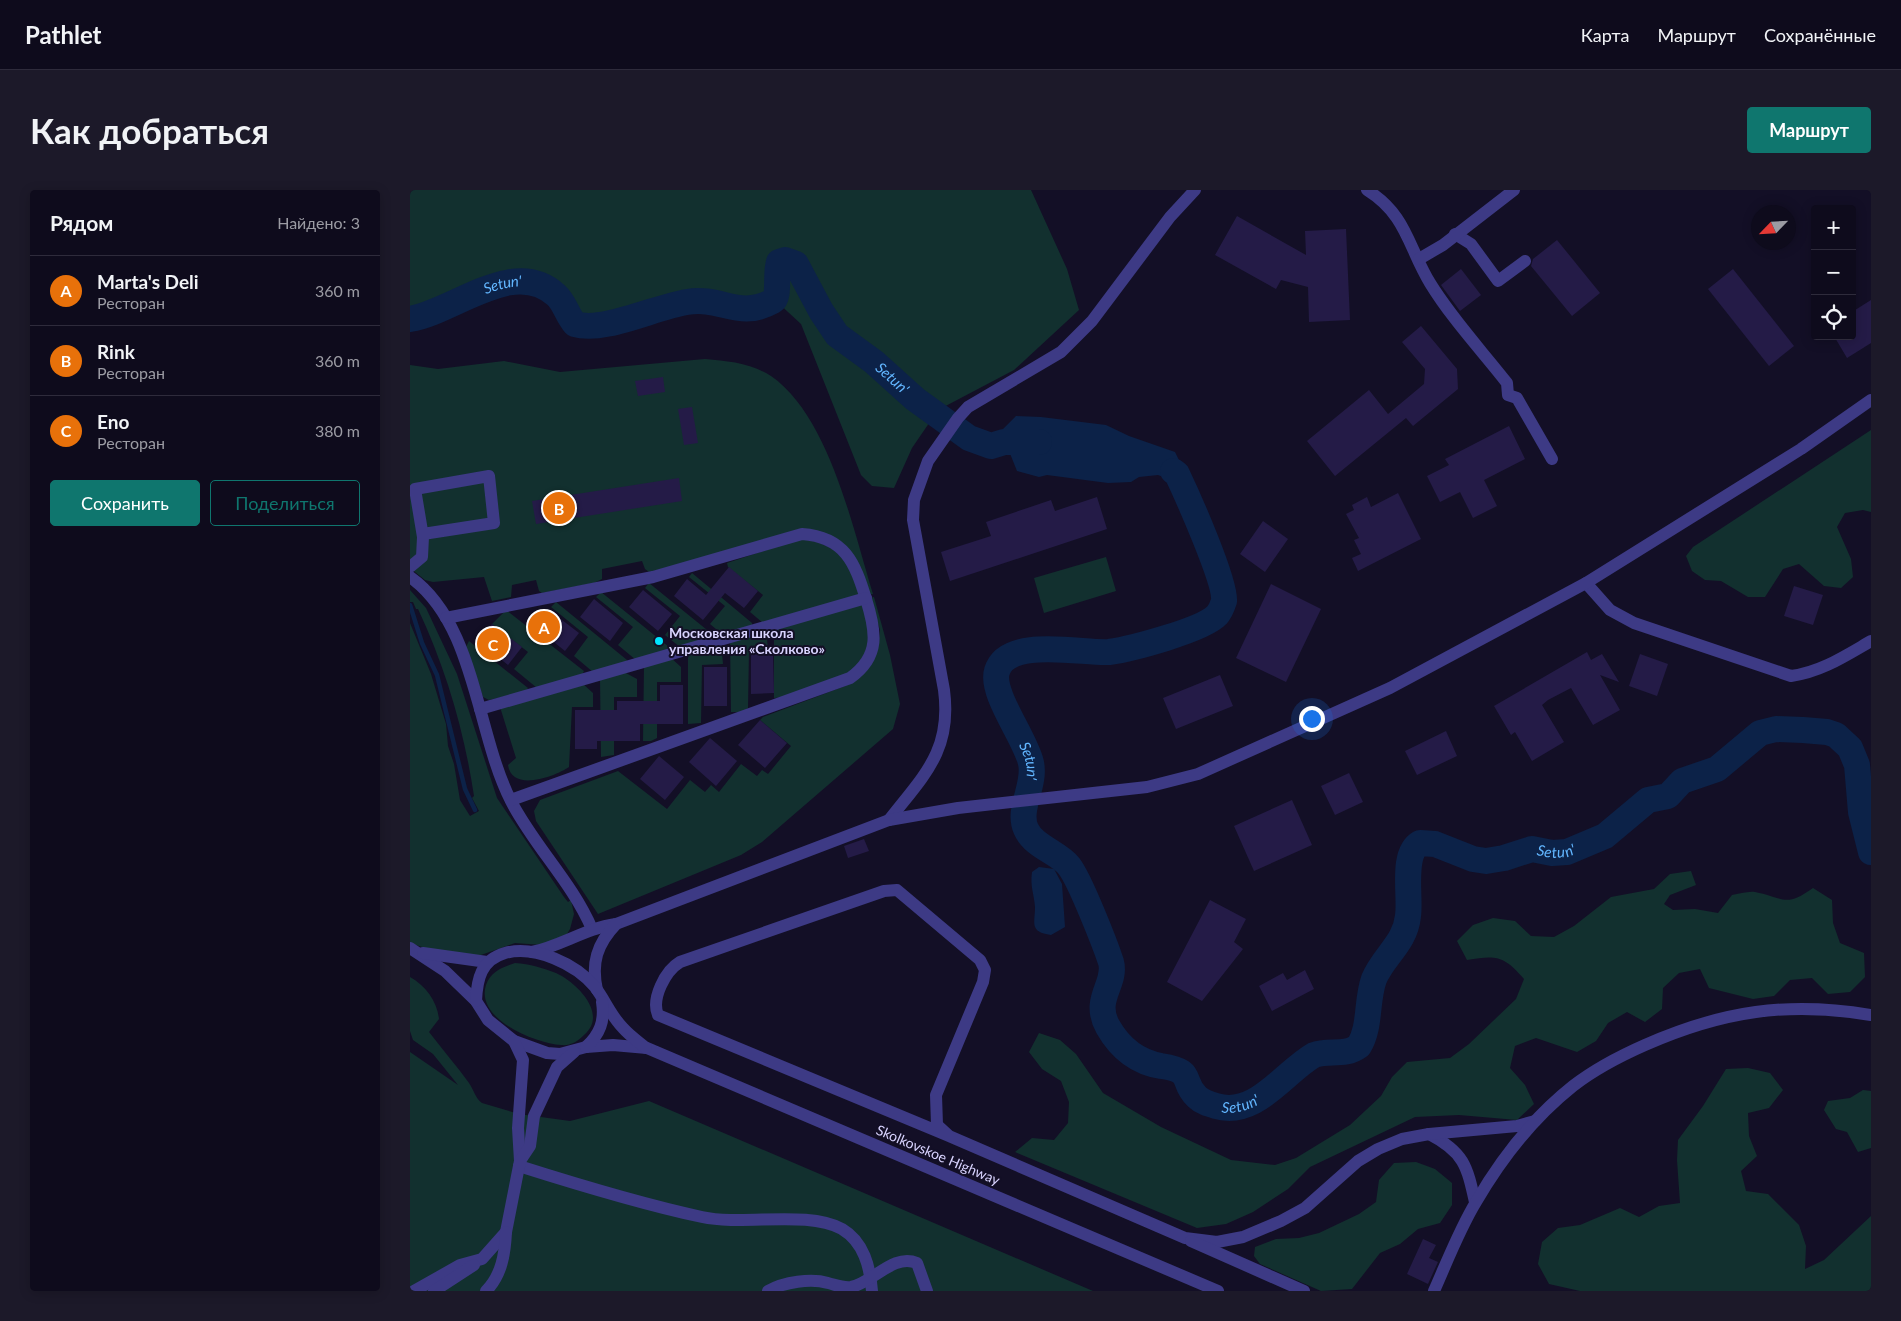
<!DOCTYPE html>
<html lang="ru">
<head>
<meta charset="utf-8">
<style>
	body { margin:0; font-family:Lato,sans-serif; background:#1c1929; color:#f1f3f6 }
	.controls { position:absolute; right:15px; top:15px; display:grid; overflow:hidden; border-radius:5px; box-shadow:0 2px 12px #0003 }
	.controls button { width:45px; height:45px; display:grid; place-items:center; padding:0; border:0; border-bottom:1px solid #2e2b3b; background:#0e0b1c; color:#f1f3f6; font:25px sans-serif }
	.compass { position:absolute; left:1341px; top:15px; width:45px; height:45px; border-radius:50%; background:#0e0b1c; box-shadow:0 2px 12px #0003; rotate:245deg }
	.you { position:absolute; left:901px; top:528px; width:18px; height:18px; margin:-12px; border:4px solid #fff; border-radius:50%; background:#1a73e8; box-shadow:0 0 0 8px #1a73e833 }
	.badge { display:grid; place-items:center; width:32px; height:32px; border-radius:50%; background:#0f766e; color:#fff; font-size:16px; font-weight:700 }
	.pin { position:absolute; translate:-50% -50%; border:2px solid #fff; box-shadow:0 1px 5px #0006 }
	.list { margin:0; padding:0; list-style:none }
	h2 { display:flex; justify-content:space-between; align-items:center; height:65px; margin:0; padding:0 20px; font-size:21px }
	h2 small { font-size:16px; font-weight:400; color:#9b9ba3 }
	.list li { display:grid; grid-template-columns:32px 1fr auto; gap:15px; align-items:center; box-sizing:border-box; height:70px; padding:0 20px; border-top:1px solid #2e2b3b }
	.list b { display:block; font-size:19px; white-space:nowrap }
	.list p { margin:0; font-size:16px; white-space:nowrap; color:#9b9ba3 }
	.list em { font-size:16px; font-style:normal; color:#9b9ba3 }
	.actions { display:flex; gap:10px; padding:15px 20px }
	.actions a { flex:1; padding:11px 0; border:1px solid #0f766e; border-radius:5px; text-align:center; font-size:18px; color:#0f766e }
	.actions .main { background:#0f766e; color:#fff }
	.icon { flex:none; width:28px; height:28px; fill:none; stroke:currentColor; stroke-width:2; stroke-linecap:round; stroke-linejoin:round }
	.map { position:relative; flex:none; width:1461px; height:1101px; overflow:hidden; border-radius:5px }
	header { display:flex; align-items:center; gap:30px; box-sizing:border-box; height:70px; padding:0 25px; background:#0e0b1c; border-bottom:1px solid #2e2b3b }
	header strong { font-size:24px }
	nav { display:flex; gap:28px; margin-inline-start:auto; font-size:18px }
	.intro { display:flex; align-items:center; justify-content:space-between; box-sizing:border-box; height:120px; padding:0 30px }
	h1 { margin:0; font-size:35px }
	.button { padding:12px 22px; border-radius:5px; background:#0f766e; color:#fff; font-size:18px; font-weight:700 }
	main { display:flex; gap:30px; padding:0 30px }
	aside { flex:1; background:#0e0b1c; border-radius:5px; box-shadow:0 2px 12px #0003 }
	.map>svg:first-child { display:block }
	.green { fill:#12302f }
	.water { fill:#0c2248 }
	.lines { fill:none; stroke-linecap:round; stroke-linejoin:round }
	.stream { stroke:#0c2248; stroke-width:4.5 }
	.river { stroke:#0c2248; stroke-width:26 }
	.building { fill:#241b47 }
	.minor { stroke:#3d3a85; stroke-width:12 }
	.poi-dot { fill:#00e5ff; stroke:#130f26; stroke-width:2 }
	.labels { text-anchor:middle; stroke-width:4; stroke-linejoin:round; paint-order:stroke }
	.poi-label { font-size:14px; font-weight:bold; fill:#d9d4ff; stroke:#130f26; text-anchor:start }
	.street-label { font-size:14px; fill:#d9d4ff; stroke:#130f26 }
	.water-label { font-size:15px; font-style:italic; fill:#62b6ff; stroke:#130f26 }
</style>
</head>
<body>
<header>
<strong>Pathlet</strong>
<nav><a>Карта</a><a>Маршрут</a><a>Сохранённые</a></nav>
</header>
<div class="intro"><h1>Как добраться</h1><a class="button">Маршрут</a></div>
<main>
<aside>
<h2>Рядом<small>Найдено: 3</small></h2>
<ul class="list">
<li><span class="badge" style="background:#e8710a">A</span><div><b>Marta's Deli</b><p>Ресторан</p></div><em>360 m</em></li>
<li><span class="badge" style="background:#e8710a">B</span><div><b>Rink</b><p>Ресторан</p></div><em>360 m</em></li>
<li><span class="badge" style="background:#e8710a">C</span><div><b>Eno</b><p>Ресторан</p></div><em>380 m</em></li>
</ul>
<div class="actions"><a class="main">Сохранить</a><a>Поделиться</a></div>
</aside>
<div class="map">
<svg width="1461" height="1101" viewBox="0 0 1461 1101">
	<rect width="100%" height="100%" fill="#130f26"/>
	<g class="green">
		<path d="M0,0H621L657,79L669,120L604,180L528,220L502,258L484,298L462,296L451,285L391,134L365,110C355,114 344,121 332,120C325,120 317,116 310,113C300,110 287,110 276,112C246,118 191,142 165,134C157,125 155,113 146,105C104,66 44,122 0,129Z"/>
		<path d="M295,169C318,171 341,173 361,186C419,226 443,339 463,404L459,405L451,378L391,339L286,371L239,382L235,379L232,371L192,379V389L184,393L132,403L129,401L126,390L102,395L101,407L82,411L74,387L23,392L15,390L0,378V175L28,179L94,171L150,182Z"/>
		<path d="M1461,240V322L1453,320L1435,323L1427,337L1441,369L1443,387L1431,398L1414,396L1389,374L1373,379L1355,407H1338L1311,391L1295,390L1282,381L1276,366L1283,357Z"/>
		<path d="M392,348C433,358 436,368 450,406L353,433L340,422L353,405L318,377L317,373Z"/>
		<path d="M696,367L706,401L634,423L624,388Z"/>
		<path d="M282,383L342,433V437L313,445L300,434L315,416L279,387Z"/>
		<path d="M239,393L302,444L301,448L270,457L255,445L270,426L235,398Z"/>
		<path d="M0,400L16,418L47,484L87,608L154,707L158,712L161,710L164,724L160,739L157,744L132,755L105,753L71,765L55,767L33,764L0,753V433L21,484L36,534L38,556L44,574L50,610L60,626L69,621L62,608L64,606C54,540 36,479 8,419H6L3,412H0Z"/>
		<path d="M191,402L259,457L258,461L226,470L208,455L223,437L186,407Z"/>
		<path d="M464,407L480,465L490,514L483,539L352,652L331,665L188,724L126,631L124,621L130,610L208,581L257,619L280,590L295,602L301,595L309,602L331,574L347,586L352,580L358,584L381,556L350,530L353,527L435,496L469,451L470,440L460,408Z"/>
		<path d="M146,412L217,470L216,473L183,482L164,466L178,447L141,417Z"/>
		<path d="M453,413L459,432V458L443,481L377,507L364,508V439Z"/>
		<path d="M96,420L174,481L172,485L127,498L104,479L118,462L82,434Z"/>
		<path d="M350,443L357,449L358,459L339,460L338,518L332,522H321L320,451Z"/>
		<path d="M59,451L118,498L116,501L79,510L73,507L56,457Z"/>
		<path d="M304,456L312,463L313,474L292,475L291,533L278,534V463Z"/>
		<path d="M261,468L271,477V492H247V548L241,551H233L234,476Z"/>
		<path d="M214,482L227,489V507H204V565L191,567L190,488Z"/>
		<path d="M172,493L183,503V517H162L159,577C146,586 102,603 98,575L106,568L90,517Z"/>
		<path d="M1281,681L1286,695L1260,705L1254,714L1263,720L1285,719L1308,723L1322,705C1329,704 1338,701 1345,702C1375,708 1375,718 1403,698L1422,710L1423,733L1430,753L1454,763L1455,787L1440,802L1418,804L1402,788L1380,790L1364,806L1343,809L1299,798L1290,779L1269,783L1253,798L1252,819L1235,832L1217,822L1198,833L1186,851L1167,862L1126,848L1105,856L1100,878L1115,895L1124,914L1107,930L1049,925L1005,927L900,977L878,999L843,1022L816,1034L787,1038L605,962L622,948L644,950L658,933L659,912L651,891L632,879L619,862L629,843L650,850L666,864L693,903L751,937L821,970L865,975L886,968L940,935L971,906L982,887L997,872L1040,868L1059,854L1106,809L1114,789C1094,766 1087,765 1057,770L1047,751L1063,735L1083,728L1105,731L1121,746L1144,747L1164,736L1201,707L1244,699L1260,684Z"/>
		<path d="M105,773C120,774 133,778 146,783C166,792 199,824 174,845C167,852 160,856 151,855C125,853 65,829 76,795C81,781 93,777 105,773Z"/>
		<path d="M0,787C16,796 27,811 29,829L19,842C32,859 46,875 59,893C64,900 65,908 72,913L109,924L160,931L239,911L683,1101H0V862L48,895L23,864L3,850L0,841Z"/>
		<path d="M1338,878L1360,883L1373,900L1359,918L1338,923L1339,946L1347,966L1331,981L1336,1001L1358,1004L1389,1035L1396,1056L1395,1079L1414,1070L1461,1026V1101H1170L1139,1094L1128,1074L1132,1052L1148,1038L1170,1035L1210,1018L1229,1027L1249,1016L1270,1013L1267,970L1268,950L1293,916L1316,879Z"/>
		<path d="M1453,900L1461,901V958L1448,962L1437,942L1426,939L1414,920L1418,911L1440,908Z"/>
		<path d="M1006,972L1025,979L1042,993V1015L1030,1033L1008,1039L990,1054L970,1063L942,1099L911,1101L850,1074L844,1066L845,1057L866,1049L889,1048L909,1043L949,1024L966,1012L969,990L984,973Z"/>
	</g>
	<g class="water">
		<path d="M606,226L631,227L696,235L719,246L765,262L789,311L772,314L764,295L756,288L748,285L729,287L721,292L698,293L637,285L629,287L607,281L591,241Z"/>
		<path d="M629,677L644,679L652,694L655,737L641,745C619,742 625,733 625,717C624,703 620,697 622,682Z"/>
	</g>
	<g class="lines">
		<path class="stream" d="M0,415L12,453L27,485L55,599L65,620"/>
		<g class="river">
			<path id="s1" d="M0,129C44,122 104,66 146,105C155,113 157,125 165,134C193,143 245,117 277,112C311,106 329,130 363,111C370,107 365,83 369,72L375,70L386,74L411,121L427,145L464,172L505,209L559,248L581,256L594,252H629"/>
			<path id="s2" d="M763,281L767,284C777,305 816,392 814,411C813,414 810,422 807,425C793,440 721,459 699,462C674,464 598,446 587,481C580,503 616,549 621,573C626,595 607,619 616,639C624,657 648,662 659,676C670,690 695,754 701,772C707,794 682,809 698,837C710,858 727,872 751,876C786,881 770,891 787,907C792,912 799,914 806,916C846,928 874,882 904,865C919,859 934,867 949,856C961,836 956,811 964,789C974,765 995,754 998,726C1001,706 991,664 1010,653L1025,654L1063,669L1076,671L1094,668L1122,659L1142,663L1157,662L1195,646L1238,610L1258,606L1272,591L1307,579L1350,543L1366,539L1393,540L1417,542L1426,545L1440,558L1447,575L1451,622L1461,662"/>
		</g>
	</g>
	<g class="building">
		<path d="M827,26L896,65L895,41L936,39L940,130L899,132L898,97L871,90L866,99L805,65Z"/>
		<path d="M1147,50L1190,103L1162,126L1121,76L1123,69Z"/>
		<path d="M1051,79L1071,105L1050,121L1031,95Z"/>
		<path d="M1323,79L1384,156L1359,176L1298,99Z"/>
		<path d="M1461,110V153L1437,168L1424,146H1442V122Z"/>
		<path d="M1011,136L1047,179L1048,199L1003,236L996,228L925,286L897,251L959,200L978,224L1014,194L1015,179L992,152Z"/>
		<path d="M253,187L255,202L228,206L225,191Z"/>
		<path d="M282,217L288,253L274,255L268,219Z"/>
		<path d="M1099,236L1115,269L1074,290L1087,316L1063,328L1050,302L1030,312L1017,286L1039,275L1035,269Z"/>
		<path d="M269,288L272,311L126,334L122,311Z"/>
		<path d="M988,303L1011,349L948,381L942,368L951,364L944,350L949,348L936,324L944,320L942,315L957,307L961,317Z"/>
		<path d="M687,307L697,339L540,391L531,362L581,346L576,332L641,310L645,321Z"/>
		<path d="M853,331L878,349L855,382L830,364Z"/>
		<path d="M319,377L348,401L334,418L315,403L293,430L264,406L277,389L296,405Z"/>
		<path d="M861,394L911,419L876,492L826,468Z"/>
		<path d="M1384,396L1413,405L1403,435L1374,426Z"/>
		<path d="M233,400L262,424L248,441L219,417Z"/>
		<path d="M184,409L213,433L200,451L170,427Z"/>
		<path d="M139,420L169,443L155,461L125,437Z"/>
		<path d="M82,434L112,457L98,475L68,451Z"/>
		<path d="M1177,462L1181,470L1192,464L1209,492L1190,485L1210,520L1183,535L1161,498L1138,510L1132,515L1154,552L1122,571L1105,542L1101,545L1084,516Z"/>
		<path d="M341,464H363L364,503L341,504Z"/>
		<path d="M1230,464L1258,474L1247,506L1219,496Z"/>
		<rect x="294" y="477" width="23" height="39"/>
		<path d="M810,485L823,516L766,539L753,508Z"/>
		<path d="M250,495H273V534H230V551H187V559H165V520H207V511H250Z"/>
		<path d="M350,530L377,553L355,578L328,555Z"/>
		<path d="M1036,541L1047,566L1007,585L995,561Z"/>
		<path d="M300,548L327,571L306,596L279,572Z"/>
		<path d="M249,566L274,587L255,610L230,589Z"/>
		<path d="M939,583L953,612L925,625L911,596Z"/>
		<path d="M882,610L902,655L844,681L824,636Z"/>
		<path d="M454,649L459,661L438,668L434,656Z"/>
		<path d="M800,710L836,729L824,752L833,759L792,811L757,792Z"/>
		<path d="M895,780L904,799L862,821L849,796L873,783L877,790Z"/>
		<path d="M1013,1049L1026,1055L1019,1068L1028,1072L1018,1094L997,1084Z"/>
	</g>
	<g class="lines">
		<g class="minor">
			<path d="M957,0C997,25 998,57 1020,93C1042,129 1072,161 1097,193L1098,205L1107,208L1142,269"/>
			<path d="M1045,44L1061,54L1088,91L1115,71"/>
			<path d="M1009,69L1033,55L1104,0"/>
			<path d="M0,377L12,367L13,347L5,299L79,286L84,333L13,344"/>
			<path d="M0,387C66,434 66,543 101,611C124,656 162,692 182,739"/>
			<path d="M1176,393L1200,420L1224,433L1381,486C1411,482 1435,466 1461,451"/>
			<path d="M36,428L243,387L392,344C435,347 445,373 456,409C466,441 471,466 440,488L101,610"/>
			<path d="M70,519L456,408"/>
			<path d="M479,630C514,585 542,561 534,500L503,330L504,310L518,271L548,228L558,217L651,162L682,131L760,27L785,0"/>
			<path d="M0,758L35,781L66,811L78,830L104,851L137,863L150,864L176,857L203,855L237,858L808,1101"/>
			<path d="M122,762C151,756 176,738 206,734L479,630L548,618L737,597L788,584L980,498L1176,393L1391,259L1461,210"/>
			<path d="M13,763L77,772"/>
			<path d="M187,800C181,773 187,754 206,734"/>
			<path d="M66,811C67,789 71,770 95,763C125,755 166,774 185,797C195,810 201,826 213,838C220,846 229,852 236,858"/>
			<path d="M104,851L113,870L108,938L110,971"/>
			<path d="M176,857C190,844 195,831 192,812"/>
			<path d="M1019,944C1054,962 1057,976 1065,1012"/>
			<path d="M539,946L248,825C241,809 255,781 270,772L474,701L487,700L570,770L575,780L573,792L526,905L527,935L539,946L775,1048L807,1052L833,1047L871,1031L895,1018L948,971L968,959L992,949L1019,944L1107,936L1125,931"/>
			<path d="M109,976C169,995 231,1014 292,1027C334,1036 397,1020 432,1039C454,1052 460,1077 462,1101"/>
			<path d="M781,1051L894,1101"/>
			<path d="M4,1101L50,1075L72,1069L96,1042L110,971L120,956L124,926L147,877L164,862"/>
			<path d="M24,1101L64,1075"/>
			<path d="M76,1101C92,1085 95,1063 96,1042"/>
			<path d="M358,1101C374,1092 401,1088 418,1093C426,1095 433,1098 441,1097C463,1093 483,1063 507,1073L517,1101"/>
			<path d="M1024,1101C1037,1072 1049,1040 1066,1012C1091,969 1124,927 1163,896C1185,879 1210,866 1235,855C1312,821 1378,811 1461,825"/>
		</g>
	</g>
	<circle class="poi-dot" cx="249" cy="451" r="5"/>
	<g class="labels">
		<g class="poi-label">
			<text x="259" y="448">Московская школа<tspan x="259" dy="16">управления «Сколково»</tspan></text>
		</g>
		<g class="street-label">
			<text transform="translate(528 965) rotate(23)" y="5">Skolkovskoe Highway</text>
		</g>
		<g class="water-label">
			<text dy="5" stroke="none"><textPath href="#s1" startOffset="99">Setun'</textPath></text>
			<text dy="5" stroke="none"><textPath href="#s1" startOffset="605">Setun'</textPath></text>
			<text dy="5" stroke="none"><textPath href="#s2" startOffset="489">Setun'</textPath></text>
			<text dy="5" stroke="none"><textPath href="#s2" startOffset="1450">Setun'</textPath></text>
			<text dy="5" stroke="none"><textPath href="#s2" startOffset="954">Setun'</textPath></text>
		</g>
	</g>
</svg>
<div class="controls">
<button>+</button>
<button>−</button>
<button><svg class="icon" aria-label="locate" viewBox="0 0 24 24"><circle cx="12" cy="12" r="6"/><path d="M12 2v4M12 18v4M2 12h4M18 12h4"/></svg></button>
</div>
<svg class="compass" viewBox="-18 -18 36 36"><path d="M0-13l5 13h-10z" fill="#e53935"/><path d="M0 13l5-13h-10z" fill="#9b9ba3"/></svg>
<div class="you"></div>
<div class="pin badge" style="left:134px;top:437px;background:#e8710a">A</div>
<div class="pin badge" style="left:149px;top:318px;background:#e8710a">B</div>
<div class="pin badge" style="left:83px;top:454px;background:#e8710a">C</div>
</div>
</main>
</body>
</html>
